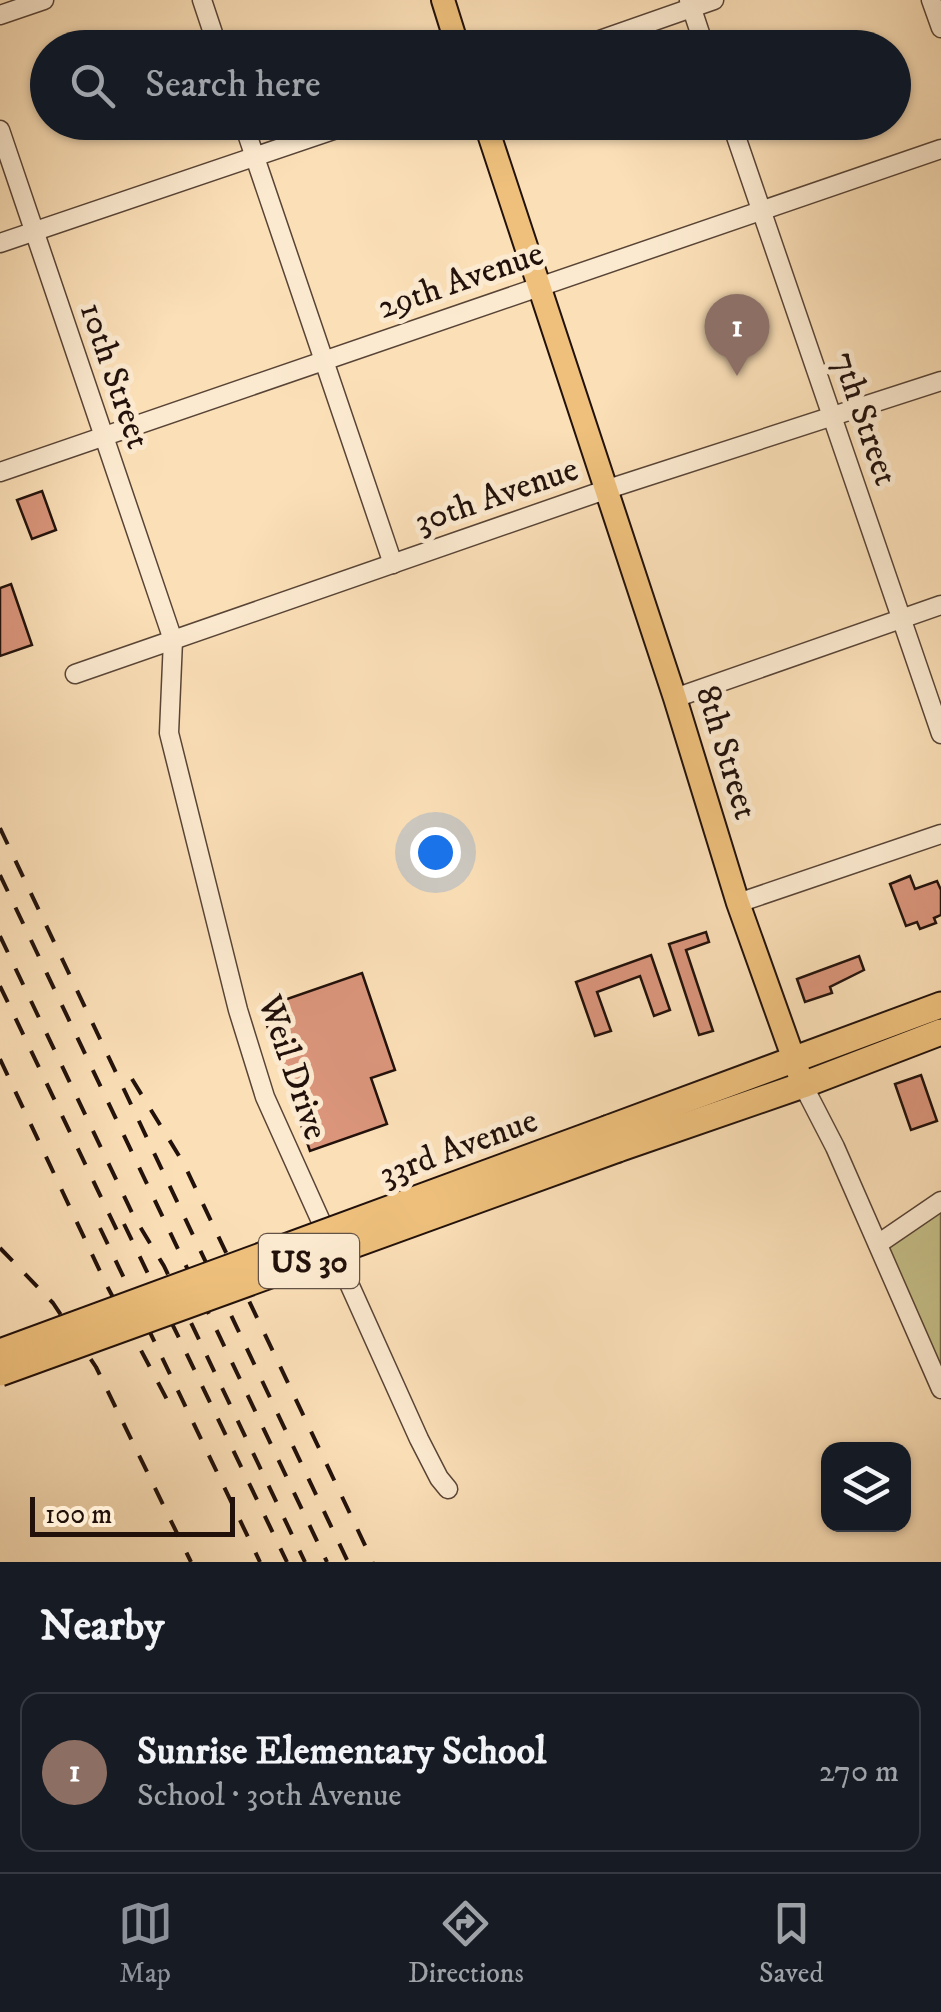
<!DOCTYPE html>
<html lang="en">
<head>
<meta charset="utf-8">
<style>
	body { margin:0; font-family:"IM FELL DW Pica",serif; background:#242831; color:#f1f3f6 }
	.controls { position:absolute; right:30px; bottom:30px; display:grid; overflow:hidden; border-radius:20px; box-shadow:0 2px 8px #0004 }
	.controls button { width:90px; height:90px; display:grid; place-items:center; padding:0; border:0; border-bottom:2px solid #363941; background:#171b24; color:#f1f3f6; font:50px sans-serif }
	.scale { position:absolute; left:30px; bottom:25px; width:205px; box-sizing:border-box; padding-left:10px; border:5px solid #22110b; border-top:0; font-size:28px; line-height:35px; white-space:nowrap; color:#22110b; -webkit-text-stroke:8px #fcead0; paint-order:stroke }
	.you { position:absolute; left:435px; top:852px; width:35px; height:35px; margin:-25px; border:8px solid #fff; border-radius:50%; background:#1a73e8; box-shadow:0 0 0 15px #1a73e833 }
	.badge { display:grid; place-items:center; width:65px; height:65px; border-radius:50%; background:#8c9099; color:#fff; font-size:32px; font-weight:700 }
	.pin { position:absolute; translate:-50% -82px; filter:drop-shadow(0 2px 5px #0008) }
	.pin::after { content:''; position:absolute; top:52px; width:35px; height:30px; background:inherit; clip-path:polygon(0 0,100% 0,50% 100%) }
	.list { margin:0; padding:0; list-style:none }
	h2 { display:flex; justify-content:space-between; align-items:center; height:130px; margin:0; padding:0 40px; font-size:42px }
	h2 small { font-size:32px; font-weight:400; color:#9ea1a6 }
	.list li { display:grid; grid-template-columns:65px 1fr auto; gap:30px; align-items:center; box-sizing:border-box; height:160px; margin:0 20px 20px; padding:0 20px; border:2px solid #363941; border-radius:20px }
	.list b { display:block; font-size:38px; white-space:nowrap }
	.list p { margin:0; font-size:32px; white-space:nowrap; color:#9ea1a6 }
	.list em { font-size:32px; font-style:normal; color:#9ea1a6 }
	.icon { flex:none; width:55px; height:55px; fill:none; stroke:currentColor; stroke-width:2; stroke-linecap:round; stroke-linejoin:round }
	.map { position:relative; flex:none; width:941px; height:1562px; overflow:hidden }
	.search { position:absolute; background:#171b24; box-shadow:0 2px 8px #0004; left:30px; right:30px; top:30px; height:110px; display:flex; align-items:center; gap:25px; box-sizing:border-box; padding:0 35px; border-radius:55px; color:#9ea1a6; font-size:38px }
	.sheet { height:310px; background:#171b24 }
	nav { display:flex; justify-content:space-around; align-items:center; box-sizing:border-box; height:140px; border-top:2px solid #363941; background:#171b24; font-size:28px; color:#9ea1a6 }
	nav a { display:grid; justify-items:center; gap:5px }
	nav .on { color:#8c9099 }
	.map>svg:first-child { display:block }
	.green { fill:#c6c089; stroke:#74684a; stroke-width:2.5 }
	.building { fill:#da957b; stroke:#22110b; stroke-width:2.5 }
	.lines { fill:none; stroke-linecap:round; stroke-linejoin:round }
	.minor-casing { stroke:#584436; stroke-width:21 }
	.major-casing { stroke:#22110b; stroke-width:26 }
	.highway-casing { stroke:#22110b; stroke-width:29 }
	.minor { stroke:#fcead0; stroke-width:18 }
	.major { stroke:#eec07c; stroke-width:22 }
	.highway { stroke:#eec07c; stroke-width:25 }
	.rail { stroke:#22110b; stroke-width:4; stroke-dasharray:18 18; stroke-linecap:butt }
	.highway-bridge-casing { stroke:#22110b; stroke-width:29; stroke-linecap:butt }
	.highway-bridge { stroke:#eec07c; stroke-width:25 }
	.labels { text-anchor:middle; stroke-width:10; stroke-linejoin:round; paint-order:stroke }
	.shield { fill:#fcead0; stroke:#635246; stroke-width:2.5 }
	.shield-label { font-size:32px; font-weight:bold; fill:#22110b }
	.street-label { font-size:35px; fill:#22110b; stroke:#fcead0 }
</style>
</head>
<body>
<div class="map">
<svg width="941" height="1562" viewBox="0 0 941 1562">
	<rect width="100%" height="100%" fill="#fbdfb7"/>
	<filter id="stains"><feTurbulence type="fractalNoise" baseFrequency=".002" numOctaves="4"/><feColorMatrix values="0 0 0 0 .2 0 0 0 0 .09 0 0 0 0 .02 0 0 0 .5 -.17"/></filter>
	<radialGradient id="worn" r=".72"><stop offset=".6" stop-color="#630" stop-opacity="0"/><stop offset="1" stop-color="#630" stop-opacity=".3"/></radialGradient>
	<path class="green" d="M941,1201V1389L878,1244Z"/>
	<g class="building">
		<path d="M42,491L56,530L32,539L17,500Z"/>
		<path d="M11,584L32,645L0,656V588Z"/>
		<path d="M910,876L915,889L937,881L941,890V915L934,918L936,923L920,929L917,922L906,926L890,884Z"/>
		<path d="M706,932L709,942L686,950L713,1031L699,1035L669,944Z"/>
		<path d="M651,955L670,1010L654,1016L640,976L597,992L611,1031L595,1036L576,982Z"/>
		<path d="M859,956L864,970L830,987L832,993L805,1002L797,979Z"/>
		<path d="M362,973L395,1070L371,1078L387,1124L310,1151L261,1008Z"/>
		<path d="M921,1075L937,1121L911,1130L895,1084Z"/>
	</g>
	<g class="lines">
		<g class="minor-casing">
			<g id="minor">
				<path d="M202,0L218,48"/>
				<path d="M689,0L705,48"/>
				<path d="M931,0L941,28"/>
				<path d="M0,15L44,0"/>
				<path d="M577,48L714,0"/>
				<path d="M243,122L393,564"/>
				<path d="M731,122L941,734"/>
				<path d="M0,130L173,640L169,733L238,1010L265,1097L419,1439L439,1478L448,1489"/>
				<path d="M0,243L357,122"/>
				<path d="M0,472L941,149"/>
				<path d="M75,674L605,490L941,381"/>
				<path d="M675,698L941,605"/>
				<path d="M738,903L941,834"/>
				<path d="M803,1085L835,1147L941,1389"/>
				<path d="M878,1244L941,1201"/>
			</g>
		</g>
		<g class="major-casing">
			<g id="major">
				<path d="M443,0L458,48"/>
				<path d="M485,122L675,698L738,903L803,1085"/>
			</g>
		</g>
		<g class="highway-casing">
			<g id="highway">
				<path d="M609,1128L941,1005"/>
				<path d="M618,1149L803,1085L941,1032"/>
			</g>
		</g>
		<use href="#minor" class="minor"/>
		<use href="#major" class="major"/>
		<use href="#highway" class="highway"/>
		<g class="rail">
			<path d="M0,828L348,1562"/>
			<path d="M0,875L327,1562"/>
			<path d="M0,936L134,1217L164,1266L305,1562"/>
			<path d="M0,986L123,1243"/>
			<path d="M0,1059L106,1284L172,1409"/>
			<path d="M132,1079L184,1164L373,1562"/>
			<path d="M124,1224L287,1562"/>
			<path d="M100,1228L260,1562"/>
			<path d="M0,1248L53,1303L96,1367L191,1562"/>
		</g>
		<g class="highway-bridge-casing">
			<g id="highway-bridge">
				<path d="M0,1352L609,1128"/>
				<path d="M0,1373L618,1149"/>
			</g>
		</g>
		<use href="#highway-bridge" class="highway-bridge"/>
	</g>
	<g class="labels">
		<rect class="shield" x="259" y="1234" width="100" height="54" rx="8"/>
		<g class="shield-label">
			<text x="309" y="1272">US 30</text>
		</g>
		<g class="street-label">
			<text transform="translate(460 279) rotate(-19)" y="12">29th Avenue</text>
			<text transform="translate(116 375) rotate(71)" y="12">10th Street</text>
			<text transform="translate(866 418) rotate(71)" y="12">7th Street</text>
			<text transform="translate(496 494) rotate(-19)" y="12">30th Avenue</text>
			<text transform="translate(728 752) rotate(73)" y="12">8th Street</text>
			<text transform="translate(294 1067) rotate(71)" y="12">Weil Drive</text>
			<text transform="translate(458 1146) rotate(-20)" y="12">33rd Avenue</text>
		</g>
	</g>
	<rect width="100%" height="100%" filter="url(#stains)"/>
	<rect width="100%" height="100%" fill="url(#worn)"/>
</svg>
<div class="controls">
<button><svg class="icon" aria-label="layers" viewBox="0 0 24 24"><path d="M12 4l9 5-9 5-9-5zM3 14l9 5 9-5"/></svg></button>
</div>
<div class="scale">100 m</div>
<div class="you"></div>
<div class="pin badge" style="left:737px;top:376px;background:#8d6e63">1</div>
<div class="search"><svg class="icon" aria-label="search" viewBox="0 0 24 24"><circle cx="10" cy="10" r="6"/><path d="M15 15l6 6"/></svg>Search here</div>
</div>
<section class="sheet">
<h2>Nearby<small></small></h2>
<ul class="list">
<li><span class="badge" style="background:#8d6e63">1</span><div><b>Sunrise Elementary School</b><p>School · 30th Avenue</p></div><em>270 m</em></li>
</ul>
</section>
<nav>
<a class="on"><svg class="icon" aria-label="map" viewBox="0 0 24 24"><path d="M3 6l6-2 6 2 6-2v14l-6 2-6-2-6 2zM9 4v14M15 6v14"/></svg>Map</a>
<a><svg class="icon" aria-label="directions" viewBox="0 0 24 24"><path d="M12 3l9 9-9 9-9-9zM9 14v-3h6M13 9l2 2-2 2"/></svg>Directions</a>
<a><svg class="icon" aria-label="saved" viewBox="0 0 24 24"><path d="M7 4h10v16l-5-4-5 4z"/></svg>Saved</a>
</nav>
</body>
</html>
